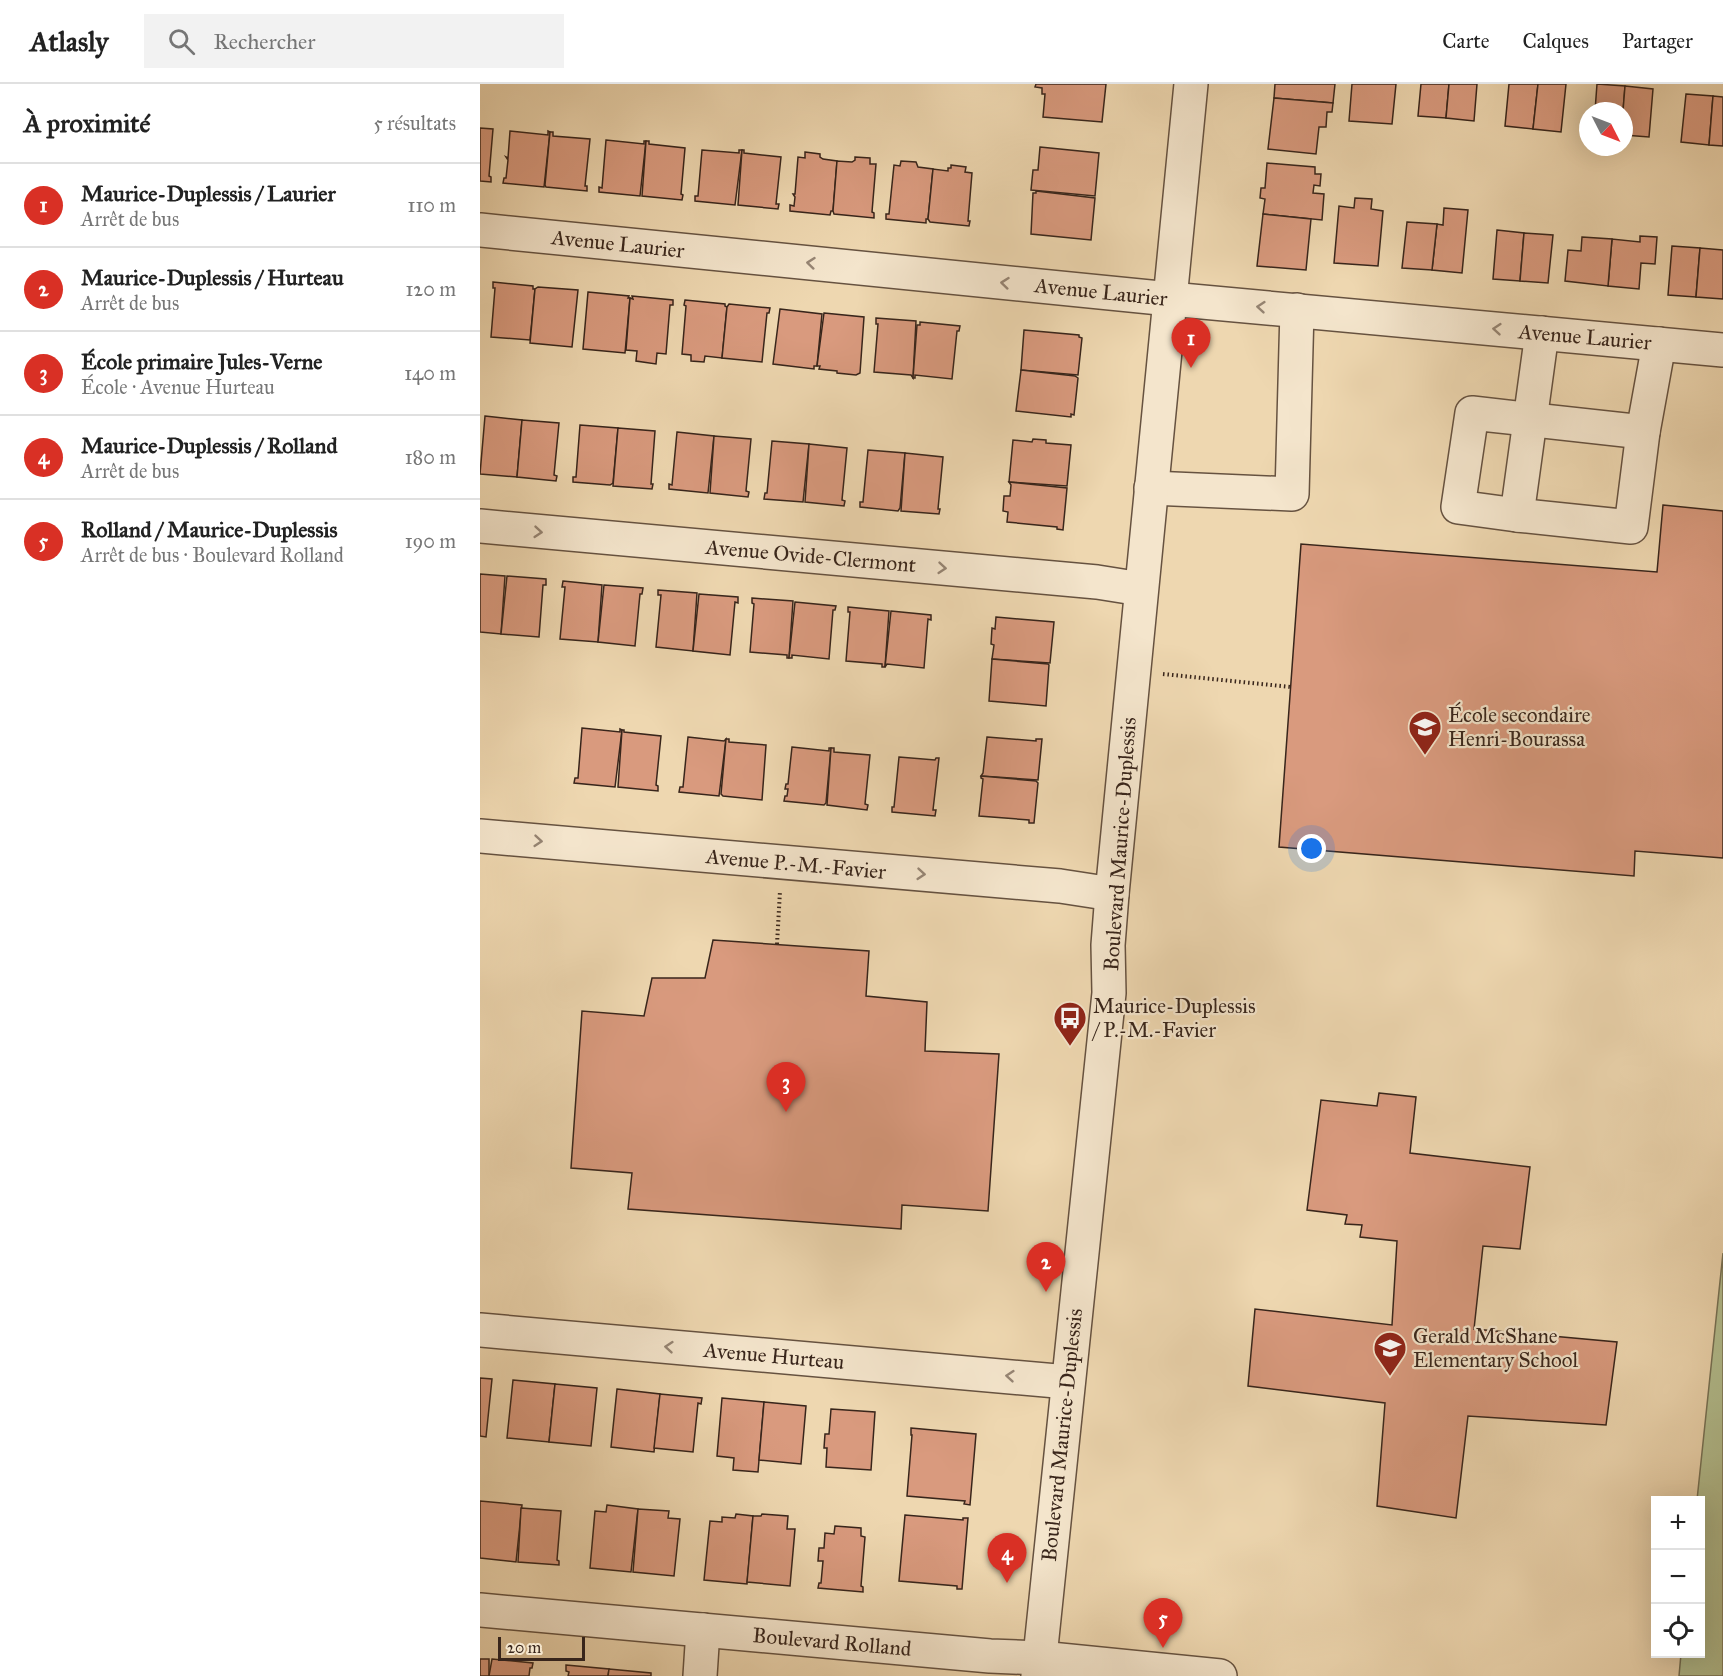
<!DOCTYPE html>
<html lang="fr">
<head>
<meta charset="utf-8">
<style>
	body { margin:0; font-family:"IM FELL Great Primer",serif; background:#f2f2f2; color:#222 }
	.controls { position:absolute; right:18px; bottom:18px; display:grid; overflow:hidden; border-radius:0px; box-shadow:0 6px 24px #0002 }
	.controls button { width:54px; height:54px; display:grid; place-items:center; padding:0; border:0; border-bottom:2px solid #e0e0e0; background:#fff; color:#222; font:30px sans-serif }
	.compass { position:absolute; left:1099px; top:18px; width:54px; height:54px; border-radius:50%; background:#fff; box-shadow:0 6px 24px #0002; rotate:132deg }
	.scale { position:absolute; left:18px; bottom:15px; width:87px; box-sizing:border-box; padding-left:6px; border:3px solid #38251b; border-top:0; font-size:16px; line-height:21px; white-space:nowrap; color:#38251b; -webkit-text-stroke:4px #f4e5cc; paint-order:stroke }
	.you { position:absolute; left:832px; top:765px; width:21px; height:21px; margin:-15px; border:4px solid #fff; border-radius:50%; background:#1a73e8; box-shadow:0 0 0 9px #1a73e833 }
	.badge { display:grid; place-items:center; width:39px; height:39px; border-radius:50%; background:#d93025; color:#fff; font-size:20px; font-weight:700 }
	.pin { position:absolute; translate:-50% -50px; filter:drop-shadow(0 2px 3px #0008) }
	.pin::after { content:''; position:absolute; top:32px; width:21px; height:18px; background:inherit; clip-path:polygon(0 0,100% 0,50% 100%) }
	.list { margin:0; padding:0; list-style:none }
	h2 { display:flex; justify-content:space-between; align-items:center; height:78px; margin:0; padding:0 24px; font-size:26px }
	h2 small { font-size:20px; font-weight:400; color:#767676 }
	.list li { display:grid; grid-template-columns:39px 1fr auto; gap:18px; align-items:center; box-sizing:border-box; height:84px; padding:0 24px; border-top:2px solid #e0e0e0 }
	.list b { display:block; font-size:22px; white-space:nowrap }
	.list p { margin:0; font-size:20px; white-space:nowrap; color:#767676 }
	.list em { font-size:20px; font-style:normal; color:#767676 }
	.icon { flex:none; width:33px; height:33px; fill:none; stroke:currentColor; stroke-width:2; stroke-linecap:round; stroke-linejoin:round }
	.map { position:relative; flex:none; width:1243px; height:1592px; overflow:hidden }
	header { display:flex; align-items:center; gap:36px; box-sizing:border-box; height:84px; padding:0 30px; background:#fff; border-bottom:2px solid #e0e0e0 }
	header strong { font-size:28px }
	nav { display:flex; gap:33px; margin-inline-start:auto; font-size:21px }
	.search { width:420px; height:54px; background:#f2f2f2; display:flex; align-items:center; gap:15px; box-sizing:border-box; padding:0 21px; border-radius:0px; color:#767676; font-size:22px }
	main { display:flex }
	aside { flex:1; background:#fff }
	.map>svg:first-child { display:block }
	.green { fill:#b3bf90; stroke:#767256; stroke-width:1.5 }
	.building { fill:#d99a7e; stroke:#38251b; stroke-width:1.5 }
	.lines { fill:none; stroke-linecap:round; stroke-linejoin:round }
	.minor-casing { stroke:#665240; stroke-width:36 }
	.path { stroke:#38251b; stroke-width:4; stroke-dasharray:1.5 3; stroke-linecap:butt }
	.minor { stroke:#f4e5cc; stroke-width:33 }
	.oneway { stroke:#968574 }
	.labels { text-anchor:middle; stroke-width:4.5; stroke-linejoin:round; paint-order:stroke }
	.street-label { font-size:21px; fill:#38251b; stroke:#f4e5cc }
	.poi-label { font-size:21px; fill:#38251b; stroke:#f4e5cc; text-anchor:start }
</style>
</head>
<body>
<header>
<strong>Atlasly</strong>
<div class="search"><svg class="icon" aria-label="search" viewBox="0 0 24 24"><circle cx="10" cy="10" r="6"/><path d="M15 15l6 6"/></svg>Rechercher</div>
<nav><a>Carte</a><a>Calques</a><a>Partager</a></nav>
</header>
<main>
<aside>
<h2>À proximité<small>5 résultats</small></h2>
<ul class="list">
<li><span class="badge">1</span><div><b>Maurice-Duplessis / Laurier</b><p>Arrêt de bus</p></div><em>110 m</em></li>
<li><span class="badge">2</span><div><b>Maurice-Duplessis / Hurteau</b><p>Arrêt de bus</p></div><em>120 m</em></li>
<li><span class="badge">3</span><div><b>École primaire Jules-Verne</b><p>École · Avenue Hurteau</p></div><em>140 m</em></li>
<li><span class="badge">4</span><div><b>Maurice-Duplessis / Rolland</b><p>Arrêt de bus</p></div><em>180 m</em></li>
<li><span class="badge">5</span><div><b>Rolland / Maurice-Duplessis</b><p>Arrêt de bus · Boulevard Rolland</p></div><em>190 m</em></li>
</ul>
</aside>
<div class="map">
<svg width="1243" height="1592" viewBox="0 0 1243 1592">
	<rect width="100%" height="100%" fill="#eed7b0"/>
	<filter id="stains"><feTurbulence type="fractalNoise" baseFrequency=".00333" numOctaves="4"/><feColorMatrix values="0 0 0 0 .2 0 0 0 0 .09 0 0 0 0 .02 0 0 0 .5 -.17"/></filter>
	<radialGradient id="worn" r=".72"><stop offset=".6" stop-color="#630" stop-opacity="0"/><stop offset="1" stop-color="#630" stop-opacity=".3"/></radialGradient>
	<path class="green" d="M1243,1169V1592H1199L1201,1570H1220V1416H1217Z"/>
	<g class="building">
		<path d="M556,0H626L622,38L563,33L565,10H562V4L555,3Z"/>
		<path d="M795,0H855L853,19L794,14Z"/>
		<path d="M872,0H916L912,40L869,37Z"/>
		<path d="M941,0H969L966,34L938,32Z"/>
		<path d="M969,0H997L994,37L966,34Z"/>
		<path d="M1029,0H1058L1053,45L1025,42Z"/>
		<path d="M1058,0H1086L1081,48L1053,45Z"/>
		<path d="M1117,0L1145,2L1143,27H1115Z"/>
		<path d="M1145,2L1173,5L1169,53L1144,51L1143,27Z"/>
		<path d="M1206,10L1233,12L1229,61L1201,58Z"/>
		<path d="M1233,12L1243,13V62L1229,61Z"/>
		<path d="M794,14L853,19L852,28H847L846,43H839L836,70L788,65Z"/>
		<path d="M0,44L13,45L9,92L11,93V98L0,97Z"/>
		<path d="M30,47L68,51V47L70,48L64,103L23,99L24,94H26L28,76L26,73L28,74Z"/>
		<path d="M70,48H73V52L110,55L105,102H107V107L66,103L65,101Z"/>
		<path d="M126,56L164,60V57H166L160,112L119,108V103L122,104Z"/>
		<path d="M166,57H169V60L205,64L201,110L203,111L202,116L162,112Z"/>
		<path d="M560,63L619,69L615,112L551,106L553,86H558Z"/>
		<path d="M222,66L259,69V66H262L255,121L215,117V112H218Z"/>
		<path d="M262,66H264V69L301,73L296,120H299L298,125L258,121Z"/>
		<path d="M325,68L340,70V73L343,75L357,77L353,127H351L350,131L310,127V121L314,122L315,113L313,110H315L318,73L325,74Z"/>
		<path d="M375,73L390,74V80H396L392,128L394,129V134L354,130L353,127L357,77L372,78L375,76Z"/>
		<path d="M421,77L436,78L438,83L453,85L448,135H446V139L406,135V130H409L414,81L420,82Z"/>
		<path d="M787,79L835,83V90H841L840,102L834,101L833,109L844,110L842,136L783,130L785,115L780,114L781,104H785Z"/>
		<path d="M471,81L486,83L485,88L492,89L488,137H490L489,142L450,138L448,135L453,85L468,87V84H471Z"/>
		<path d="M556,107L615,114L611,156L551,150L553,109H556Z"/>
		<path d="M875,114L892,115L891,125L903,127L898,182L854,179L859,122L874,124Z"/>
		<path d="M964,124L988,126L982,189L952,186L957,140L963,141Z"/>
		<path d="M783,130L831,135L826,186L777,182Z"/>
		<path d="M927,138L957,140L952,186L922,184Z"/>
		<path d="M1017,146L1044,149L1040,197L1013,195Z"/>
		<path d="M1044,149L1073,151L1068,199L1040,197Z"/>
		<path d="M1160,152L1177,153L1175,180L1161,179L1159,205L1128,202L1132,155L1160,158Z"/>
		<path d="M1102,153L1132,155L1128,202L1085,197L1088,166L1101,167Z"/>
		<path d="M1192,162L1220,164L1216,213L1188,211Z"/>
		<path d="M1220,164L1243,166V215L1216,213Z"/>
		<path d="M13,198L53,202V205H55L50,256L11,253L15,204H13Z"/>
		<path d="M58,203L98,206L92,263L50,259L55,205Z"/>
		<path d="M108,208L149,212L148,214H150L145,269L103,265Z"/>
		<path d="M152,212L193,216V221H190L186,270L177,269L176,280L156,277L157,267L146,266L150,214L153,215Z"/>
		<path d="M205,216L245,220V222L247,223L242,274L225,272L224,278L211,277V271L202,270L206,222L204,221Z"/>
		<path d="M249,220L290,224L289,229H287L282,278L242,274L247,223Z"/>
		<path d="M300,225L342,230L337,282H334V285L293,280Z"/>
		<path d="M344,229L384,233L380,289L376,291L357,289V287L339,285L340,282H337Z"/>
		<path d="M396,234L436,237L433,294L431,291L394,288L398,240H396Z"/>
		<path d="M440,238L480,242L479,247H477L472,295L435,291V294H433L437,241H440Z"/>
		<path d="M544,246L599,251V253L602,254L598,291L541,286Z"/>
		<path d="M541,286L595,292L598,294L594,331L591,330V333L536,327Z"/>
		<path d="M5,332L42,336L37,393L0,390Z"/>
		<path d="M42,336L79,339L74,391L77,392L76,397L37,393Z"/>
		<path d="M100,341L138,344L133,399L130,401L93,398V393H96Z"/>
		<path d="M138,344L175,347L171,400H173L172,405L133,402Z"/>
		<path d="M197,348L234,352L228,409L189,405V400L192,401Z"/>
		<path d="M234,352L271,355L266,407L269,408L268,413L230,409Z"/>
		<path d="M553,355L566,356V359L591,361L587,402L529,398L533,356L552,358Z"/>
		<path d="M292,357L329,360L323,418L284,415L285,409H287Z"/>
		<path d="M329,360L367,364L362,416L365,417L364,422L325,418Z"/>
		<path d="M388,366L425,369L420,424L418,427L380,423V418H383Z"/>
		<path d="M425,369L463,373L458,425H460L459,430L421,427Z"/>
		<path d="M529,398L587,404L583,446L577,445V443L527,438L528,428L523,427L524,412H530L531,401Z"/>
		<path d="M1183,421L1243,427V774L1155,767L1154,792L799,763L821,460L1177,488Z"/>
		<path d="M0,490L25,492L21,550L0,548Z"/>
		<path d="M27,492L66,495V501H63L59,553L21,550Z"/>
		<path d="M83,497L122,501L118,558L80,555L85,503H82Z"/>
		<path d="M124,501L163,504L162,510H160L155,562L118,558Z"/>
		<path d="M178,506L217,509L213,567L176,563L181,511H178Z"/>
		<path d="M219,510L258,513V519L255,518L250,571L213,567Z"/>
		<path d="M272,514L313,517L309,574H307V571L270,568L274,520L272,519Z"/>
		<path d="M315,518L356,522L355,526H353L349,575L312,571V574H309Z"/>
		<path d="M368,523L409,527L405,583H402V580L366,577L370,528H368Z"/>
		<path d="M411,527L451,531V536L448,535L444,584L407,580L405,583Z"/>
		<path d="M516,533L574,538L570,579L512,575L514,561L511,560L512,544L515,545Z"/>
		<path d="M512,575L568,580L569,581L566,622L509,617Z"/>
		<path d="M102,644L140,648V645L142,646L135,703L94,699L95,694H98Z"/>
		<path d="M142,646H144V648L181,652L176,701L178,702V707L138,703Z"/>
		<path d="M208,653L244,657L246,655L239,712L199,708L200,703H203Z"/>
		<path d="M507,653L556,657V655H562L558,696L501,692L503,689Z"/>
		<path d="M246,655H249V658L286,661L282,716L243,712L241,710Z"/>
		<path d="M312,663L349,667V664H351L346,719L344,721L304,717L305,712H307L308,705H305L306,700H308Z"/>
		<path d="M351,664H354V668L390,671L385,720L388,721L387,726L347,721Z"/>
		<path d="M419,673L455,676L456,674H459L453,726H456L455,732L412,728V723H414Z"/>
		<path d="M501,692L556,697L558,699L554,739H549V736L499,732L503,695L501,694Z"/>
		<path d="M233,856L389,867L386,912L447,918L445,967L519,970L508,1127L422,1121L421,1145L148,1125L152,1089L91,1084L102,927L164,932L172,894H225Z"/>
		<path d="M899,1009L936,1013L930,1069L1050,1083L1040,1165L1003,1162L994,1245L1137,1258L1126,1341L988,1332L976,1434L897,1422L905,1319L768,1302L775,1225L912,1241L917,1157L880,1153L882,1141L865,1140L867,1131L827,1126L841,1016L897,1022Z"/>
		<path d="M0,1294L12,1295L6,1353L0,1352Z"/>
		<path d="M33,1296L75,1300L69,1358L27,1354Z"/>
		<path d="M75,1300L117,1304L111,1362L69,1358Z"/>
		<path d="M137,1305L180,1310L174,1368L131,1363Z"/>
		<path d="M180,1310L222,1314L221,1320L218,1319L213,1368L174,1364Z"/>
		<path d="M242,1314L284,1318L278,1388L253,1386L254,1374L237,1372Z"/>
		<path d="M284,1318L326,1322L321,1380L279,1376Z"/>
		<path d="M351,1325L395,1328L391,1386L346,1383L347,1364H344L345,1350H349Z"/>
		<path d="M431,1344L496,1350L490,1421L484,1420L485,1417L427,1412L432,1351H431Z"/>
		<path d="M0,1417L42,1421L36,1478L0,1474Z"/>
		<path d="M127,1421L158,1425L151,1488L110,1484L115,1427L126,1428Z"/>
		<path d="M41,1424L81,1427L77,1476L79,1477V1481L38,1478Z"/>
		<path d="M158,1425L189,1427L188,1434L200,1435L194,1492L153,1488Z"/>
		<path d="M256,1430L273,1432L267,1500L224,1496L230,1437L242,1438V1433L255,1434Z"/>
		<path d="M282,1430L308,1432L307,1445H315L310,1502L267,1498L273,1432H281Z"/>
		<path d="M425,1431L483,1436V1434H488L482,1505H477V1502L419,1497Z"/>
		<path d="M355,1442L381,1444V1452L385,1453L381,1502L383,1503V1508L338,1504L339,1499H341L343,1477H338L339,1464H344L345,1449L354,1450Z"/>
		<rect x="0" y="1575" width="9" height="17"/>
		<path d="M12,1575L53,1579L52,1584H50L49,1592H9Z"/>
		<path d="M86,1581L129,1585L128,1592H88L89,1588L86,1587Z"/>
		<path d="M129,1585L171,1589V1592H128Z"/>
	</g>
	<g class="lines">
		<g class="minor-casing">
			<g id="minor">
				<path d="M0,146L690,215L1243,266"/>
				<path d="M1062,249L1037,431L1151,443L1163,348L1179,260"/>
				<path d="M671,404L812,410L817,226"/>
				<path d="M1037,431L978,423L992,329L1163,348"/>
				<path d="M0,442L617,498L661,505"/>
				<path d="M0,752L580,802L632,810"/>
				<path d="M0,1246L588,1298"/>
				<path d="M0,1526L510,1572L560,1574L740,1592"/>
				<path d="M220,1592L223,1546"/>
				<path d="M558,1592L629,909L628,861L632,810L711,0"/>
			</g>
		</g>
		<g class="path">
			<path d="M683,590L811,603"/>
			<path d="M297,860L300,807"/>
		</g>
		<use href="#minor" class="minor"/>
	</g>
	<defs><path id="oneway-chevron" d="M-2-3.5L2.5 0L-2 3.5" fill="none" stroke-width="1.6" stroke-linecap="round" stroke-linejoin="round" transform="scale(1.5)"/></defs>
	<g class="oneway">
		<use href="#oneway-chevron" transform="translate(331 179) rotate(-174)"/>
		<use href="#oneway-chevron" transform="translate(525 199) rotate(-174)"/>
		<use href="#oneway-chevron" transform="translate(781 223) rotate(-175)"/>
		<use href="#oneway-chevron" transform="translate(1017 245) rotate(-175)"/>
		<use href="#oneway-chevron" transform="translate(58 448) rotate(5)"/>
		<use href="#oneway-chevron" transform="translate(462 484) rotate(5)"/>
		<use href="#oneway-chevron" transform="translate(58 757) rotate(5)"/>
		<use href="#oneway-chevron" transform="translate(441 790) rotate(5)"/>
		<use href="#oneway-chevron" transform="translate(189 1263) rotate(-175)"/>
		<use href="#oneway-chevron" transform="translate(530 1292) rotate(-175)"/>
	</g>
	<defs>
		<g id="school-pin" transform="scale(1.725)"><path d="M0 17L-7.5 6A9.5 9.5 0 1 1 7.5 6Z" fill="#8f2418" stroke="#f4e5cc"/><path d="M0-5L7-2L0 1L-7-2ZM-4 1L0 2.5L4 1V4Q0 6-4 4Z" fill="#fff"/></g>
		<g id="bus-pin" transform="scale(1.725)"><path d="M0 17L-7.5 6A9.5 9.5 0 1 1 7.5 6Z" fill="#8f2418" stroke="#f4e5cc"/><path d="M-5-6H5V4H4V6H2V4H-2V6H-4V4H-5ZM-3.5-4V0h7V-4ZM-3.5 1.2v1.5H-2V1.2ZM2 1.2v1.5H3.5V1.2Z" fill="#fff"/></g>
	</defs>
	<g fill-rule="evenodd">
		<use href="#school-pin" x="945" y="643"/>
		<use href="#bus-pin" x="590" y="934"/>
		<use href="#school-pin" x="910" y="1264"/>
	</g>
	<g class="labels">
		<g class="street-label">
			<text transform="translate(138 160) rotate(6)" y="7">Avenue Laurier</text>
			<text transform="translate(621 208) rotate(6)" y="7">Avenue Laurier</text>
			<text transform="translate(1105 253) rotate(5)" y="7">Avenue Laurier</text>
			<text transform="translate(331 472) rotate(5)" y="7">Avenue Ovide-Clermont</text>
			<text transform="translate(640 760) rotate(-86)" y="7">Boulevard Maurice-Duplessis</text>
			<text transform="translate(316 780) rotate(5)" y="7">Avenue P.-M.-Favier</text>
			<text transform="translate(294 1272) rotate(5)" y="7">Avenue Hurteau</text>
			<text transform="translate(582 1351) rotate(-84)" y="7">Boulevard Maurice-Duplessis</text>
			<text transform="translate(352 1558) rotate(5)" y="7">Boulevard Rolland</text>
		</g>
		<g class="poi-label">
			<text x="968" y="638">École secondaire<tspan x="968" dy="24">Henri-Bourassa</tspan></text>
			<text x="613" y="929">Maurice-Duplessis<tspan x="613" dy="24">/ P.-M.-Favier</tspan></text>
			<text x="933" y="1259">Gerald McShane<tspan x="933" dy="24">Elementary School</tspan></text>
		</g>
	</g>
	<rect width="100%" height="100%" filter="url(#stains)"/>
	<rect width="100%" height="100%" fill="url(#worn)"/>
</svg>
<div class="controls">
<button>+</button>
<button>−</button>
<button><svg class="icon" aria-label="locate" viewBox="0 0 24 24"><circle cx="12" cy="12" r="6"/><path d="M12 2v4M12 18v4M2 12h4M18 12h4"/></svg></button>
</div>
<svg class="compass" viewBox="-18 -18 36 36"><path d="M0-13l5 13h-10z" fill="#e53935"/><path d="M0 13l5-13h-10z" fill="#767676"/></svg>
<div class="scale">20 m</div>
<div class="you"></div>
<div class="pin badge" style="left:711px;top:284px">1</div>
<div class="pin badge" style="left:566px;top:1208px">2</div>
<div class="pin badge" style="left:306px;top:1028px">3</div>
<div class="pin badge" style="left:527px;top:1499px">4</div>
<div class="pin badge" style="left:683px;top:1564px">5</div>
</div>
</main>
</body>
</html>
